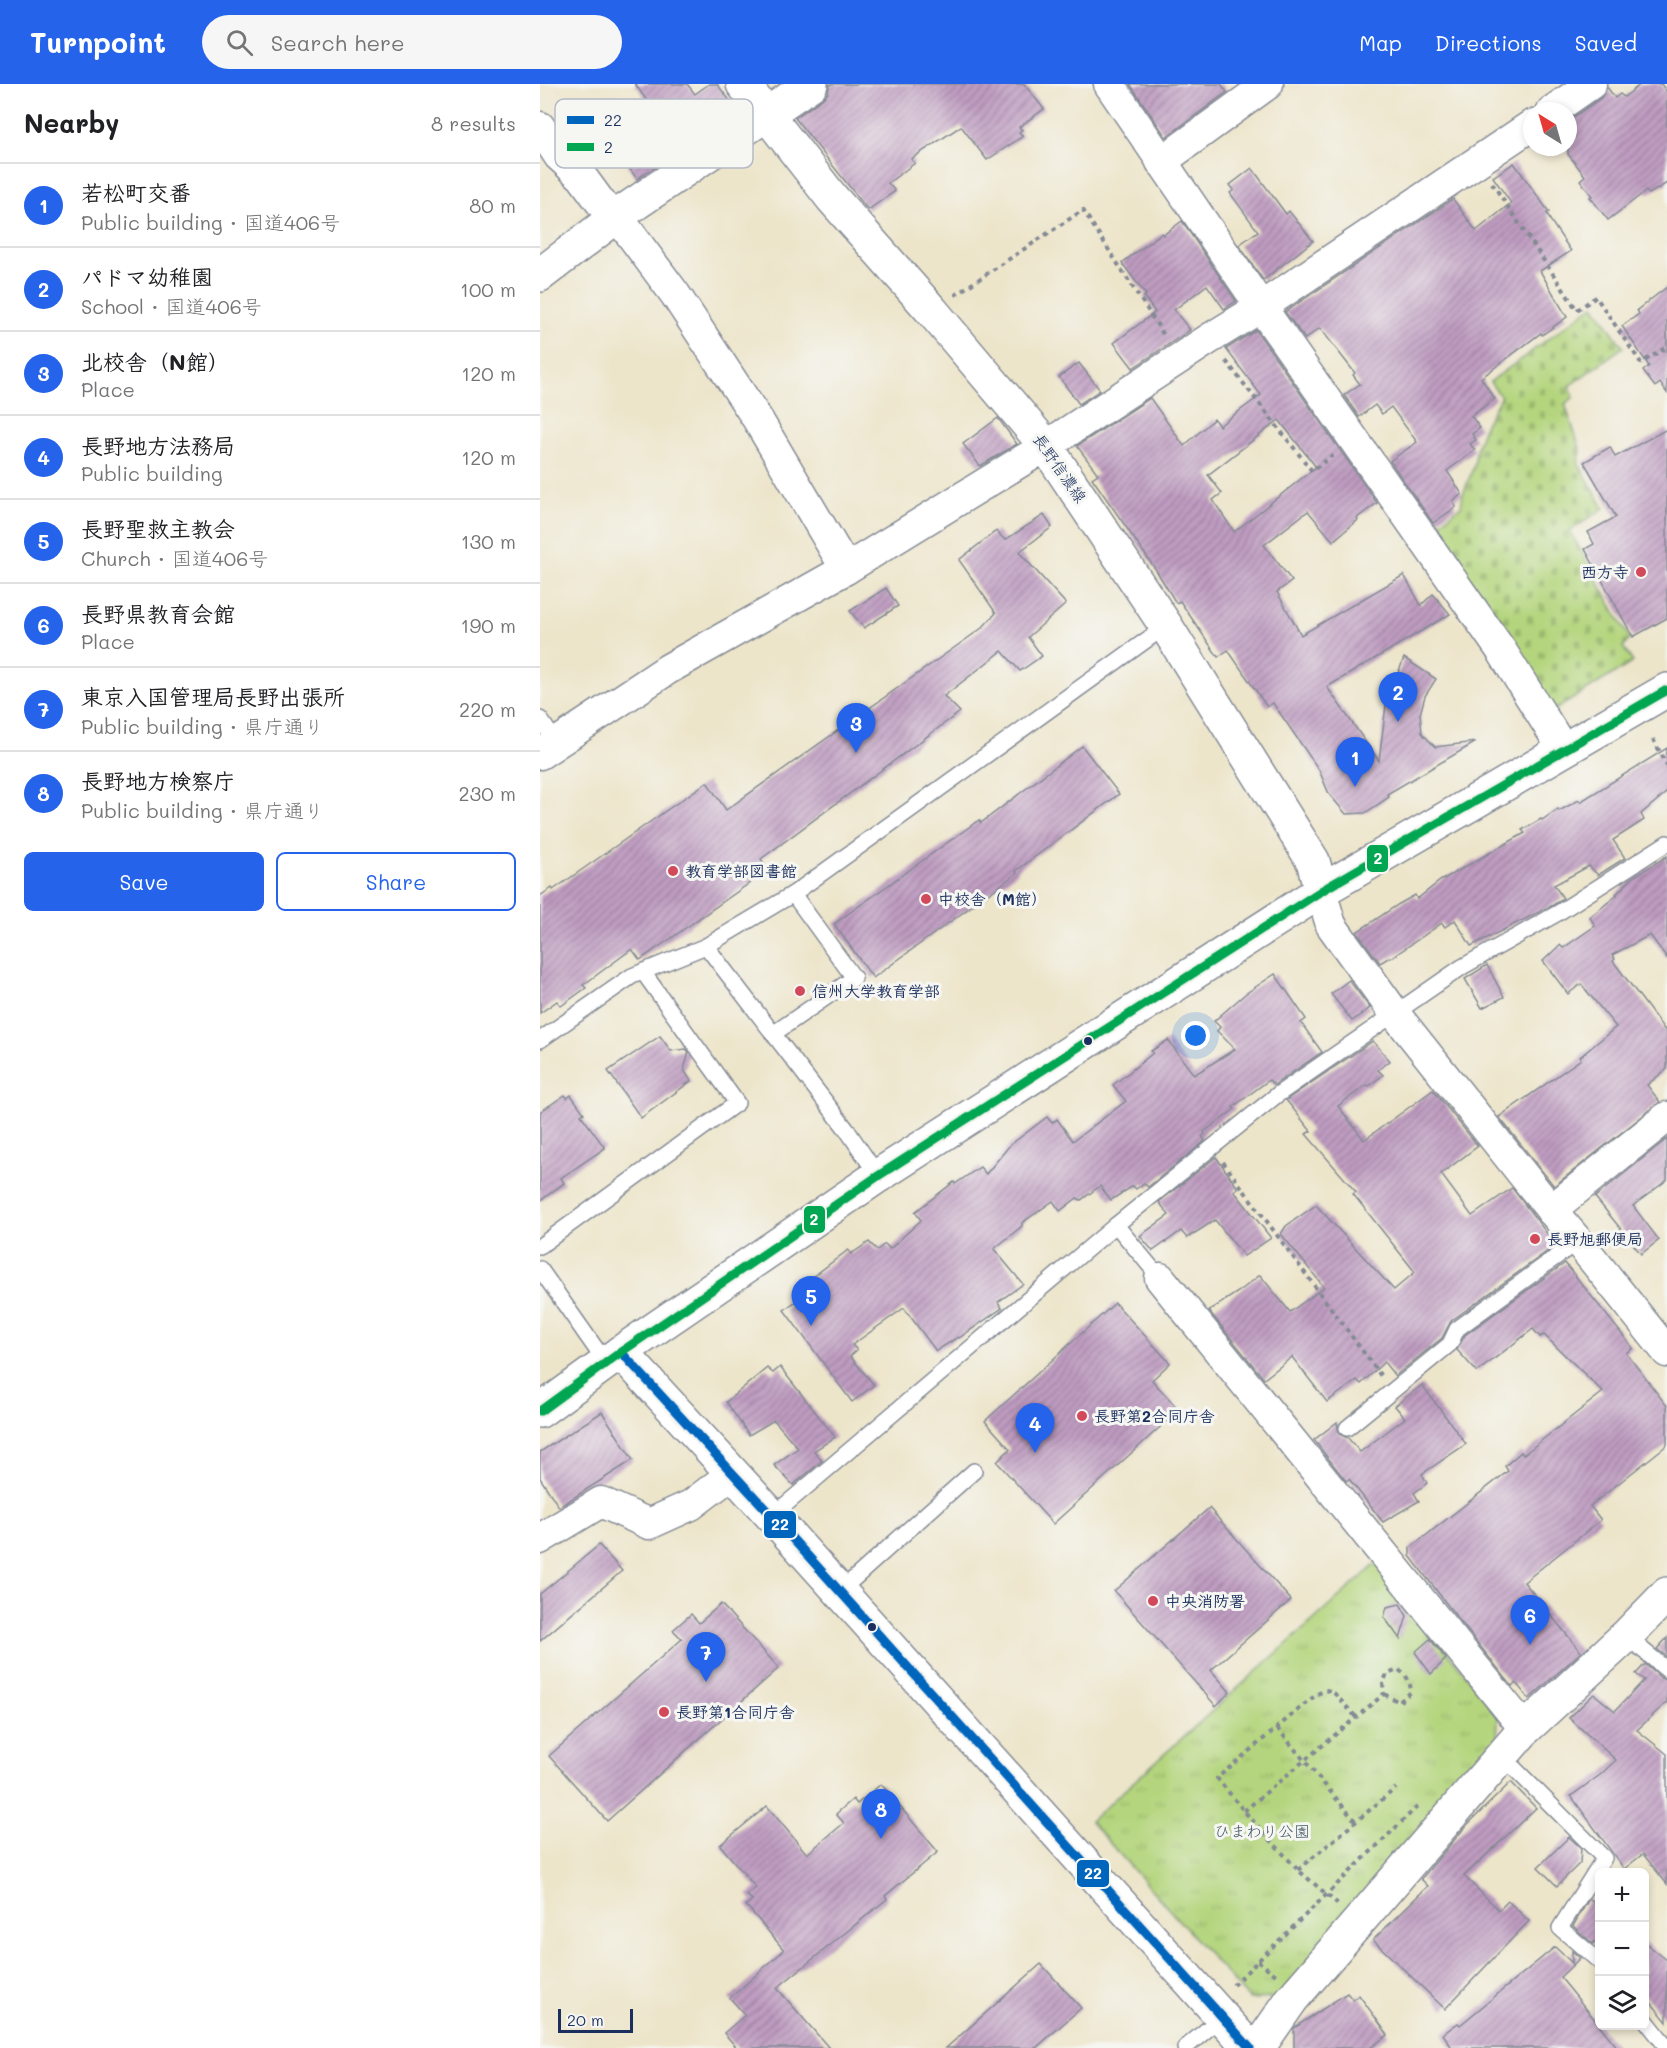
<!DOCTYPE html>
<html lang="en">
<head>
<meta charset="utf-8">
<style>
	body { margin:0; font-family:Mali,"Klee One",sans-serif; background:#f6f6f6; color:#202124 }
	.controls { position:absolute; right:18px; bottom:18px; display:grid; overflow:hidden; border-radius:9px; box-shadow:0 3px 9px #0003 }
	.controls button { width:54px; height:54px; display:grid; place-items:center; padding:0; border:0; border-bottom:2px solid #e0e0e0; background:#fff; color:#202124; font:30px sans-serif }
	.compass { position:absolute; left:983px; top:18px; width:54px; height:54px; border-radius:50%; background:#fff; box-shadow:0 3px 9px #0003; rotate:323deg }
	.scale { position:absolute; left:18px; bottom:15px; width:75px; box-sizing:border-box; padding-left:6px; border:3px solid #1b2f5e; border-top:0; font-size:16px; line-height:21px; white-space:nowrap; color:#1b2f5e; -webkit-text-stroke:4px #f6f6f2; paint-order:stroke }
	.you { position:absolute; left:656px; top:952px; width:21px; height:21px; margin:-15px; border:4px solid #fff; border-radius:50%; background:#1a73e8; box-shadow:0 0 0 9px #1a73e833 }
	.badge { display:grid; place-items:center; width:39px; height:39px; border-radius:50%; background:#2563eb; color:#fff; font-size:20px; font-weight:700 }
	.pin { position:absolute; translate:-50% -50px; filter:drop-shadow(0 2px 3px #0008) }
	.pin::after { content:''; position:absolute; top:32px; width:21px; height:18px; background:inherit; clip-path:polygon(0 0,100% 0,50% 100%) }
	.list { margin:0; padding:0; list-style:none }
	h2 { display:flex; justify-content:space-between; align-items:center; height:78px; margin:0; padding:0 24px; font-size:26px }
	h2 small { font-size:20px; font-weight:400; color:#757577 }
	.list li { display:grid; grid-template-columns:39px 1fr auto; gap:18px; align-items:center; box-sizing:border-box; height:84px; padding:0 24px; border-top:2px solid #e0e0e0 }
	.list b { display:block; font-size:22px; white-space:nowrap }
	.list p { margin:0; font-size:20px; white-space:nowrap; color:#757577 }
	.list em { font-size:20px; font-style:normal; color:#757577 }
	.actions { display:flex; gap:12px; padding:18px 24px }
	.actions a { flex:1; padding:14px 0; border:2px solid #2563eb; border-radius:9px; text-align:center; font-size:21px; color:#2563eb }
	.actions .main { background:#2563eb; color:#fff }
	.icon { flex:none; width:33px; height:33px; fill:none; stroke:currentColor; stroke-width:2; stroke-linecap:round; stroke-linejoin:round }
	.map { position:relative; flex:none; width:1127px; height:1964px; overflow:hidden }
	header { display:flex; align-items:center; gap:36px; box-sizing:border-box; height:84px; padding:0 30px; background:#2563eb; color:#fff }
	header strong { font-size:28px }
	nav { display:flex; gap:33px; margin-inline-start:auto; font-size:21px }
	.search { width:420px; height:54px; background:#f6f6f6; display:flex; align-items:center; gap:15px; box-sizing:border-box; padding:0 21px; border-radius:33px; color:#757577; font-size:22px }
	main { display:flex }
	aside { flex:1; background:#fff }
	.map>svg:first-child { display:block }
	.cemetery { fill:url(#cemetery-stones); stroke:#68826e; stroke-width:1.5 }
	.park { fill:url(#park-tufts); stroke:#68826e; stroke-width:1.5 }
	.building { fill:url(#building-hatch); fill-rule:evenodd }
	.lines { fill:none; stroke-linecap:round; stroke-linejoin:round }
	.lane-casing { stroke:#848a94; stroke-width:18 }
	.street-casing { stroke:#848a94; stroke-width:33 }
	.secondary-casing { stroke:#848a94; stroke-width:36 }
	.primary-casing { stroke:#848a94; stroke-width:36 }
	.highway-casing { stroke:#848a94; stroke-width:36 }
	.path { stroke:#848a94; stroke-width:4; stroke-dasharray:4.5 4.5; stroke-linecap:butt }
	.lane { stroke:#fff; stroke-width:15 }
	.street { stroke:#fff; stroke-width:30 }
	.secondary { stroke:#fff; stroke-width:33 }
	.primary { stroke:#fff; stroke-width:33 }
	.highway { stroke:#fff; stroke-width:33 }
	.bus-1-casing { stroke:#f6f6f2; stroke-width:14 }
	.bus-2-casing { stroke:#f6f6f2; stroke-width:14 }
	.bus-1 { stroke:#0065bd; stroke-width:9 }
	.bus-2 { stroke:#00a651; stroke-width:9 }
	.poi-dot { fill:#d1495b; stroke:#f6f6f2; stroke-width:2 }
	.bus-dot { fill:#1b2f5e; stroke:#f6f6f2; stroke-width:2 }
	.labels { text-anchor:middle; stroke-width:6; stroke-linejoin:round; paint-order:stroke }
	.street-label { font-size:16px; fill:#1b2f5e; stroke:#f6f6f2 }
	.poi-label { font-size:16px; font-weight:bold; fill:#1b2f5e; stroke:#f6f6f2; text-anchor:start }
	.park-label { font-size:16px; fill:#415866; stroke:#f6f6f2 }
	.key { fill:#f6f6f2; stroke:#b4bac6; stroke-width:1.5 }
	.key-label { font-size:16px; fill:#1b2f5e }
	.line-badge { stroke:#f6f6f2; stroke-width:2 }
	.badge-label { font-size:16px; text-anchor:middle; font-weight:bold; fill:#fff }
</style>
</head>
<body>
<header>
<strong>Turnpoint</strong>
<div class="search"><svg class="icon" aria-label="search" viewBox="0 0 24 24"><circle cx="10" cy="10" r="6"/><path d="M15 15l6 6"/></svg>Search here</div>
<nav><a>Map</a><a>Directions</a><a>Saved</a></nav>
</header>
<main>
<aside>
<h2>Nearby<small>8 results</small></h2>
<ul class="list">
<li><span class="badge">1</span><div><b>若松町交番</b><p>Public building · 国道406号</p></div><em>80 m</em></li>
<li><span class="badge">2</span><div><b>パドマ幼稚園</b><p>School · 国道406号</p></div><em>100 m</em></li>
<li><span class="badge">3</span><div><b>北校舎（N館）</b><p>Place</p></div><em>120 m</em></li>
<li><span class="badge">4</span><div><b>長野地方法務局</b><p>Public building</p></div><em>120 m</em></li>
<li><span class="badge">5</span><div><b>長野聖救主教会</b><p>Church · 国道406号</p></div><em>130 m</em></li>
<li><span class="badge">6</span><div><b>長野県教育会館</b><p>Place</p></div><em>190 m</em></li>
<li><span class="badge">7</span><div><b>東京入国管理局長野出張所</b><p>Public building · 県庁通り</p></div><em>220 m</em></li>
<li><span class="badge">8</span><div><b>長野地方検察庁</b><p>Public building · 県庁通り</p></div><em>230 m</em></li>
</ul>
<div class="actions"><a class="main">Save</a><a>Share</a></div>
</aside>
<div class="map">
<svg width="1127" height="1964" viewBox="0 0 1127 1964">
	<defs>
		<pattern id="cemetery-stones" width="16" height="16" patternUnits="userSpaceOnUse" patternTransform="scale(1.5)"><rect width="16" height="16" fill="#b4d57d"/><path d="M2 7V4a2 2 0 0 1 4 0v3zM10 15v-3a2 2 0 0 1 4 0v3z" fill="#9ab76e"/></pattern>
		<pattern id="park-tufts" width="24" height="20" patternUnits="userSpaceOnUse" patternTransform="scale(1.5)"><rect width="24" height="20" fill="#b4d57d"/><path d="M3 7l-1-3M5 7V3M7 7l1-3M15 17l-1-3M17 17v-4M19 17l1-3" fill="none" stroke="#9ab76e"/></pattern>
		<pattern id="building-hatch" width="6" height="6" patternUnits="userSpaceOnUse" patternTransform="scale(1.5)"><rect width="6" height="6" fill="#bf9cc1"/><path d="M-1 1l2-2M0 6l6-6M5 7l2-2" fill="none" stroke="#9a80a0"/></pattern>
	</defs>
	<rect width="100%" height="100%" fill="#f6f6f2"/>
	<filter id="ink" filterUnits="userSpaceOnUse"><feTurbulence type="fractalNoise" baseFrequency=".0167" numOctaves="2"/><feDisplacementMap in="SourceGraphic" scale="12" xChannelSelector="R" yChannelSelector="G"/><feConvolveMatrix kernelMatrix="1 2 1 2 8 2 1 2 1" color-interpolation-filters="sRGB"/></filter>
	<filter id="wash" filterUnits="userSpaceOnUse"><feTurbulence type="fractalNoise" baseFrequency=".008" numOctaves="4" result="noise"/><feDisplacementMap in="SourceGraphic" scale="24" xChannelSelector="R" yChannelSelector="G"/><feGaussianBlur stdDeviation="1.35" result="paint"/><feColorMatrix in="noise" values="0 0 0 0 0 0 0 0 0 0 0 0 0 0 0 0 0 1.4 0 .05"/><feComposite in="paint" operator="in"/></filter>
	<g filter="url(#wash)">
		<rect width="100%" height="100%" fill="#ede5ca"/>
		<path class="cemetery" d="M1054,221L1083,263L1029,302L1034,313L1025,320L1041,368L1038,379L1064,424L1030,447L1090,555L1083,563L1093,578L1013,627L890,447L921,422L923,410L934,382L937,363L945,340L961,313L950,298Z"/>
		<path class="park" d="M837,1479L958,1632L957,1659L737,1914L709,1915L550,1737Z"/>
		<g id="blocks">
			<g class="building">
				<path d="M95,0H147L155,10L169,0H177L198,27L97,95L87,81L130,49Z"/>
				<path d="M290,0H484L504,25L479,43L482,46L479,48L483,52L447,76L421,42L371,75L375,79L348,99L355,107L328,126L255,34L282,15L288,9Z"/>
				<path d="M590,0H681L687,8L626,53Z"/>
				<path d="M1101,0H1121L1127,8V99L1109,110L1106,107L1068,136L1050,113L1052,112L1040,96L1045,92L1028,70V37L1061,14L1067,3L1075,14L1080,10L1084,13Z"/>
				<path d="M974,79L1009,128L1007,129L1010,136L1031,167L1000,187L1027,233L1002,251L1001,249L941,294L955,315L931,332L940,344L932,350L936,356L930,360L935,366L907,387L922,410L913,417L916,423L893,439L850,377L877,358L851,323L842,330L835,321L819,333L804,311L820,300L813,291L815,289L780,244L765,255L745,228L913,115L936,147L971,119L953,93Z"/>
				<path d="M712,84L746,130L749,127L773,157L723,196L699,161L718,147L690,109L694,106L690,101Z"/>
				<path d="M642,137L696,217L684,225L667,201L634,226L650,246L593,284L574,259L615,228L604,213L606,211L582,179L622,149L623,151Z"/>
				<path d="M1127,203V309L1120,299L1115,303L1103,287L1109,282L1082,242L1099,230L1097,226Z"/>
				<path d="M716,246L837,419L817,434L818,436L793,457L768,427L724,461L752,497L737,508L761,551L864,491L881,521L893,510L910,530L787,603L839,677L846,621L864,574L896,595L885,612L880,630L882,649L895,663L936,658L847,710L849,713L825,729L806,730L789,710L779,686L733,619L727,623L688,566L678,573L640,517L636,519L616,486L552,394L558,390L537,362L610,314L644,362L674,335L679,342L721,311L686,265ZM739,336L776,383L694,448L673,416L682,409L668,391Z"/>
				<path d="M539,279L560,306L539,320L519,293Z"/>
				<path d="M458,334L477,360L440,382L423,360Z"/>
				<path d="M1127,345V534L1093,553L1045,465L1054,460L1048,448L1076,433L1044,378L1070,363L1075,373Z"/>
				<path d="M504,431L512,443L479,468L526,520L488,553L502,572L480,587L462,567L404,612L420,628L221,775L228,786L100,876L92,865L43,901L46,904L21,922L17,917L0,929V812L12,804L13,806L167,698L186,726L442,544L456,529L419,476L456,447L465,456Z"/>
				<path d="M346,504L358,522L324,544L310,527Z"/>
				<path d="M542,662L579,710L476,787L477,789L333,894L294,840L439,736L441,739Z"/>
				<path d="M1127,664V708L1101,730L1104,736L1073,756L1085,774L1058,791L1049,782L1014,801L1023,814L1013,821L931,862L915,836L905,843L902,839L851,874L850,873L840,879L817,848L859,820L875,811L877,815L900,797L985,749L982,746L1001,735L1002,736L1018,725L1019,727L1039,716L1040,718Z"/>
				<path d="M1127,772V874L1110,851L1072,871L1075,875L1073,877L1127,949V985L1107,1001L1120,1018L1014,1102L959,1033L1041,975L1040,973L1076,943L1041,900L1028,910L1003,877L1020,861L1023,864L1055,842L1050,833L1077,811L1076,810L1095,792Z"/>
				<path d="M947,881L964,913L942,924L925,895Z"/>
				<path d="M735,890L766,935L761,939L782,968L734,1001L729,996L693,1023L695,1025L664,1048L665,1050L662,1052L665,1057L608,1103L604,1099L596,1105L593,1102L571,1116L560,1102L541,1116L537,1114L520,1127L513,1117L482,1139V1142L454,1165L483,1200L458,1218L462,1224L419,1254L418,1253L396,1267L364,1224L312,1261L317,1266L310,1272L334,1301L312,1318L244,1226L275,1203L270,1195L308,1166L311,1170L329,1158L337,1166L345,1160L350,1165L381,1136L375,1128L414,1098L415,1100L440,1083L446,1090L470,1061L507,1033L512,1039L517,1035L533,1057L586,1017L573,1001L613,969L611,967L628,956L654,991L695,965L677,947L680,943L674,937L705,910Z"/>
				<path d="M809,896L830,924L812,937L791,910Z"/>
				<path d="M120,952L131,967L146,965L149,968L144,986L151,997L101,1034L68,987Z"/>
				<path d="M833,957L850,977L838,986L843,991L829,1002L826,1001L798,1022L824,1056L893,1006L938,1062L901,1090L932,1132L972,1104L1016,1161L911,1237L902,1254L855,1292L844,1278L821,1300L817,1296L787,1318L752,1273L724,1295L669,1227L701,1206L720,1191L750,1228L784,1203L741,1150L746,1142L776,1121L854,1206L875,1188L813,1110L816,1108L766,1050L771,1047L746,1016Z"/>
				<path d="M25,1011L27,1014L31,1011L44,1029L41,1031L65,1064L21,1094L24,1099L0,1117V1028Z"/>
				<path d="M1127,1055V1096L1093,1122L1119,1156L1101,1170L1055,1113Z"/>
				<path d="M676,1073L698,1104L694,1107L731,1154L704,1172L675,1136L647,1154L641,1147L613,1167L600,1152L629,1131L619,1118Z"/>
				<path d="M1025,1179L1093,1264L1086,1269L1127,1322V1361L1050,1422L1061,1436L984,1498L1041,1568L989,1615L976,1599L972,1602L916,1532L870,1472V1464L968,1387L965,1382L981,1368L983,1371L1063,1308L1004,1251L1000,1253L993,1245L937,1288L917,1266L925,1251Z"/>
				<path d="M575,1219L630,1279L612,1296L639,1326L513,1440L457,1378L470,1365L445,1337Z"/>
				<path d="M240,1283L295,1353L274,1367L282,1377L253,1401L234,1381L258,1364L234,1336L209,1351L186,1318L227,1284L233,1289Z"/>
				<path d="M882,1301L926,1360L882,1390L887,1399L874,1409L879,1417L843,1438L809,1395L806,1397L774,1356L797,1338L799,1350L808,1354L820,1368L865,1334L855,1322Z"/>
				<path d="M62,1328L93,1376L19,1423L0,1394V1368Z"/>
				<path d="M669,1424L751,1516L671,1586L690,1608L676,1622L574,1507Z"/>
				<path d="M59,1461L82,1487L0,1557V1510Z"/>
				<path d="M181,1520L239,1584L67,1737L9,1672L142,1555L133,1546L151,1530L159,1539Z"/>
				<path d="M860,1520L867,1532L860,1555L844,1533L847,1523Z"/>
				<path d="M1127,1554V1573L1117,1565Z"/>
				<path d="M890,1555L906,1575L891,1590L875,1568Z"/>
				<path d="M1105,1580L1121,1594L1127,1596V1618L1097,1646L1127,1670V1800L1103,1770L1084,1785L1031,1712L1060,1691L1076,1676L1029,1634L1054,1610L1075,1627L1104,1596L1096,1590Z"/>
				<path d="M971,1698L996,1724L924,1792L959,1826L968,1817L989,1837L905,1925L833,1856L888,1802L881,1795L927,1741Z"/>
				<path d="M341,1700L398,1768L345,1812L347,1815L237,1904L289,1964H197L184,1949L205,1931L190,1914L244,1866L206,1821L212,1816L207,1811L216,1804L180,1761L227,1722L267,1770L304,1739L296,1730L313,1715L317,1720Z"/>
				<path d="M1029,1753L1041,1764L1040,1779L1017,1802L998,1783Z"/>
				<path d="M1049,1815L1059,1823V1853L1053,1860L1033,1842Z"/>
				<path d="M1104,1858L1127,1876V1938L1104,1910Z"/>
				<path d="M1015,1863L1032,1879V1867L1040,1874L1020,1893L1078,1964H912L903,1950L918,1939L920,1941Z"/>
				<path d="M501,1880L541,1924L496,1964H406Z"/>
				<path d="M807,1909L813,1916L819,1911L848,1951L830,1964H754V1944Z"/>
			</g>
		</g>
	</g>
	<g filter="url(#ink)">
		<use href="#blocks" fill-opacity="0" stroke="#848a94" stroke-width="1.5"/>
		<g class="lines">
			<g class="lane-casing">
				<g id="lane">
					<path d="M0,635L17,660"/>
					<path d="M233,950L314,894L253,810"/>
					<path d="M0,956L92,892L166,862"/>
					<path d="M338,1092L307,1046L166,862L253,810L626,542"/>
					<path d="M576,1141L620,1194"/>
					<path d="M0,1162L197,1019L103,888"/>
					<path d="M0,1185L66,1279"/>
					<path d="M807,1344L910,1260L917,1245L1038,1157"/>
					<path d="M232,1432L576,1141L737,1011L922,883L1018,829L1127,759"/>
					<path d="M299,1508L434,1387"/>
					<path d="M1086,1552L1127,1586"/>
					<path d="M962,1672L1064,1774L1020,1844L1060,1878"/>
					<path d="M1104,1934L1127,1963"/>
					<path d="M645,1964L682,1933"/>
				</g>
			</g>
			<g class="street-casing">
				<g id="street">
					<path d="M569,0L721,223L961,566L1023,665"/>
					<path d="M1012,27L1051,0"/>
					<path d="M0,43L19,72L42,93L64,123L77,132L135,210L218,336L306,485"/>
					<path d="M621,78L728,0"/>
					<path d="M0,670L128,585L306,485L506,362L669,255L721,223L992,41"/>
					<path d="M781,807L791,841L856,931L1011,1126L1038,1157L1127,1268"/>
					<path d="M1011,1126L1127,1033"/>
					<path d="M620,1194L985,1645"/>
					<path d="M0,1455L61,1418L109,1440L151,1421L193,1389"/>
				</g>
			</g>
			<g class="secondary-casing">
				<g id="secondary">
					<path d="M0,191L77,132L271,0"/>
					<path d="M81,1268L232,1432L710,1964"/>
					<path d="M718,1964L752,1915L985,1645L1086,1552L1127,1510"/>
				</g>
			</g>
			<g class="primary-casing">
				<path id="primary" d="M203,0L292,114L392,227L506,362L626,542L773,777L781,807"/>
			</g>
			<g class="highway-casing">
				<path id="highway" d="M0,1327L81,1268L338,1092L781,807L1127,606"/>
			</g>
			<g class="path">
				<path d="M952,99L1037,226L1056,213L1101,279L1127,263"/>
				<path d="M415,211L543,126L625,253"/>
				<path d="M686,277L772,387L793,371"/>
				<path d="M1113,655L1127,681"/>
				<path d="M683,1078L841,1292"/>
				<path d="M737,1644L816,1738"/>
				<path d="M704,1727L844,1610L843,1599L847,1590L859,1586C868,1593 870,1597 871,1608L859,1618L844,1610"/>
				<path d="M758,1786L856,1704"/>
				<path d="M798,1820L758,1786L704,1727L677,1694L777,1610L787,1606L794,1609L816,1633"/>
				<path d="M718,1877L736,1891"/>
				<path d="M693,1901L877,1723"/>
			</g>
			<use href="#lane" class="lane"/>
			<use href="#street" class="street"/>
			<use href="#secondary" class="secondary"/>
			<use href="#primary" class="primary"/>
			<use href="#highway" class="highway"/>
			<g class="bus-1-casing">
				<path id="bus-1" d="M81,1268L232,1432L710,1964"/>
			</g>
			<g class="bus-2-casing">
				<path id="bus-2" d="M0,1327L81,1268L338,1092L781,807L1127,606"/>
			</g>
			<use href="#bus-1" class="bus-1"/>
			<use href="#bus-2" class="bus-2"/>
		</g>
	</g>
	<g class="poi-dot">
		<circle cx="1101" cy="488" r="6"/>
		<circle cx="133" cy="787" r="6"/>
		<circle cx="386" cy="815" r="6"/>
		<circle cx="260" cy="907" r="6"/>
		<circle cx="995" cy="1155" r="6"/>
		<circle cx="542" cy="1332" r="6"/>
		<circle cx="613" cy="1517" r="6"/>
		<circle cx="124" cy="1628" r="6"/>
	</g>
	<g class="bus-dot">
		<circle cx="548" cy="957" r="5"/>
		<circle cx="332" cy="1543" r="5"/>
	</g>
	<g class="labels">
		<g class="street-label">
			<text transform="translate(520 384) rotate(55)" y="6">長野信濃線</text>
		</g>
		<g class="poi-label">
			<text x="1089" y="494" text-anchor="end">西方寺</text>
			<text x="145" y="793">教育学部図書館</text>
			<text x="398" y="821">中校舎（M館）</text>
			<text x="272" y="913">信州大学教育学部</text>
			<text x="1007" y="1161">長野旭郵便局</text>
			<text x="554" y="1338">長野第2合同庁舎</text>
			<text x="625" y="1523">中央消防署</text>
			<text x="136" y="1634">長野第1合同庁舎</text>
		</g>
		<g class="park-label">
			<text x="722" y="1753">ひまわり公園</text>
		</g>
	</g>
	<rect x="15" y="15" width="198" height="69" rx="9" class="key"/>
	<rect x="27" y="32" width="27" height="8" fill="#0065bd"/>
	<rect x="27" y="59" width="27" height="8" fill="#00a651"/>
	<g class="key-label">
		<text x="64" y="42">22</text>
		<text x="64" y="69">2</text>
	</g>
	<g class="line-badge">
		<rect x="826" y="760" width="23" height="29" rx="6" fill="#00a651"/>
		<rect x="263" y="1121" width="23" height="29" rx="6" fill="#00a651"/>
		<rect x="223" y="1426" width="34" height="29" rx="6" fill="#0065bd"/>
		<rect x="536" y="1775" width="34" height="29" rx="6" fill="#0065bd"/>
	</g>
	<g class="badge-label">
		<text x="838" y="780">2</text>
		<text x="274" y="1141">2</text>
		<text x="240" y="1446">22</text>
		<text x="553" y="1795">22</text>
	</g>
</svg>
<div class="controls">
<button>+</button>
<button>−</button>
<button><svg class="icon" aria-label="layers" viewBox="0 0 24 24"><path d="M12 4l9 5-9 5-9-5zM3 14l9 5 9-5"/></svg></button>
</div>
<svg class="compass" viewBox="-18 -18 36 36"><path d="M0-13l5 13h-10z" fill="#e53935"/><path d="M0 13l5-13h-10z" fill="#757577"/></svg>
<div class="scale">20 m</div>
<div class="you"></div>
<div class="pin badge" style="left:815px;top:703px">1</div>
<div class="pin badge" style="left:858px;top:638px">2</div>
<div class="pin badge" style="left:316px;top:669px">3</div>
<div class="pin badge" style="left:495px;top:1369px">4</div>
<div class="pin badge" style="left:271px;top:1242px">5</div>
<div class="pin badge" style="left:990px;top:1561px">6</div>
<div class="pin badge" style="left:166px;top:1598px">7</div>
<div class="pin badge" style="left:341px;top:1755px">8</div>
</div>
</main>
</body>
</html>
